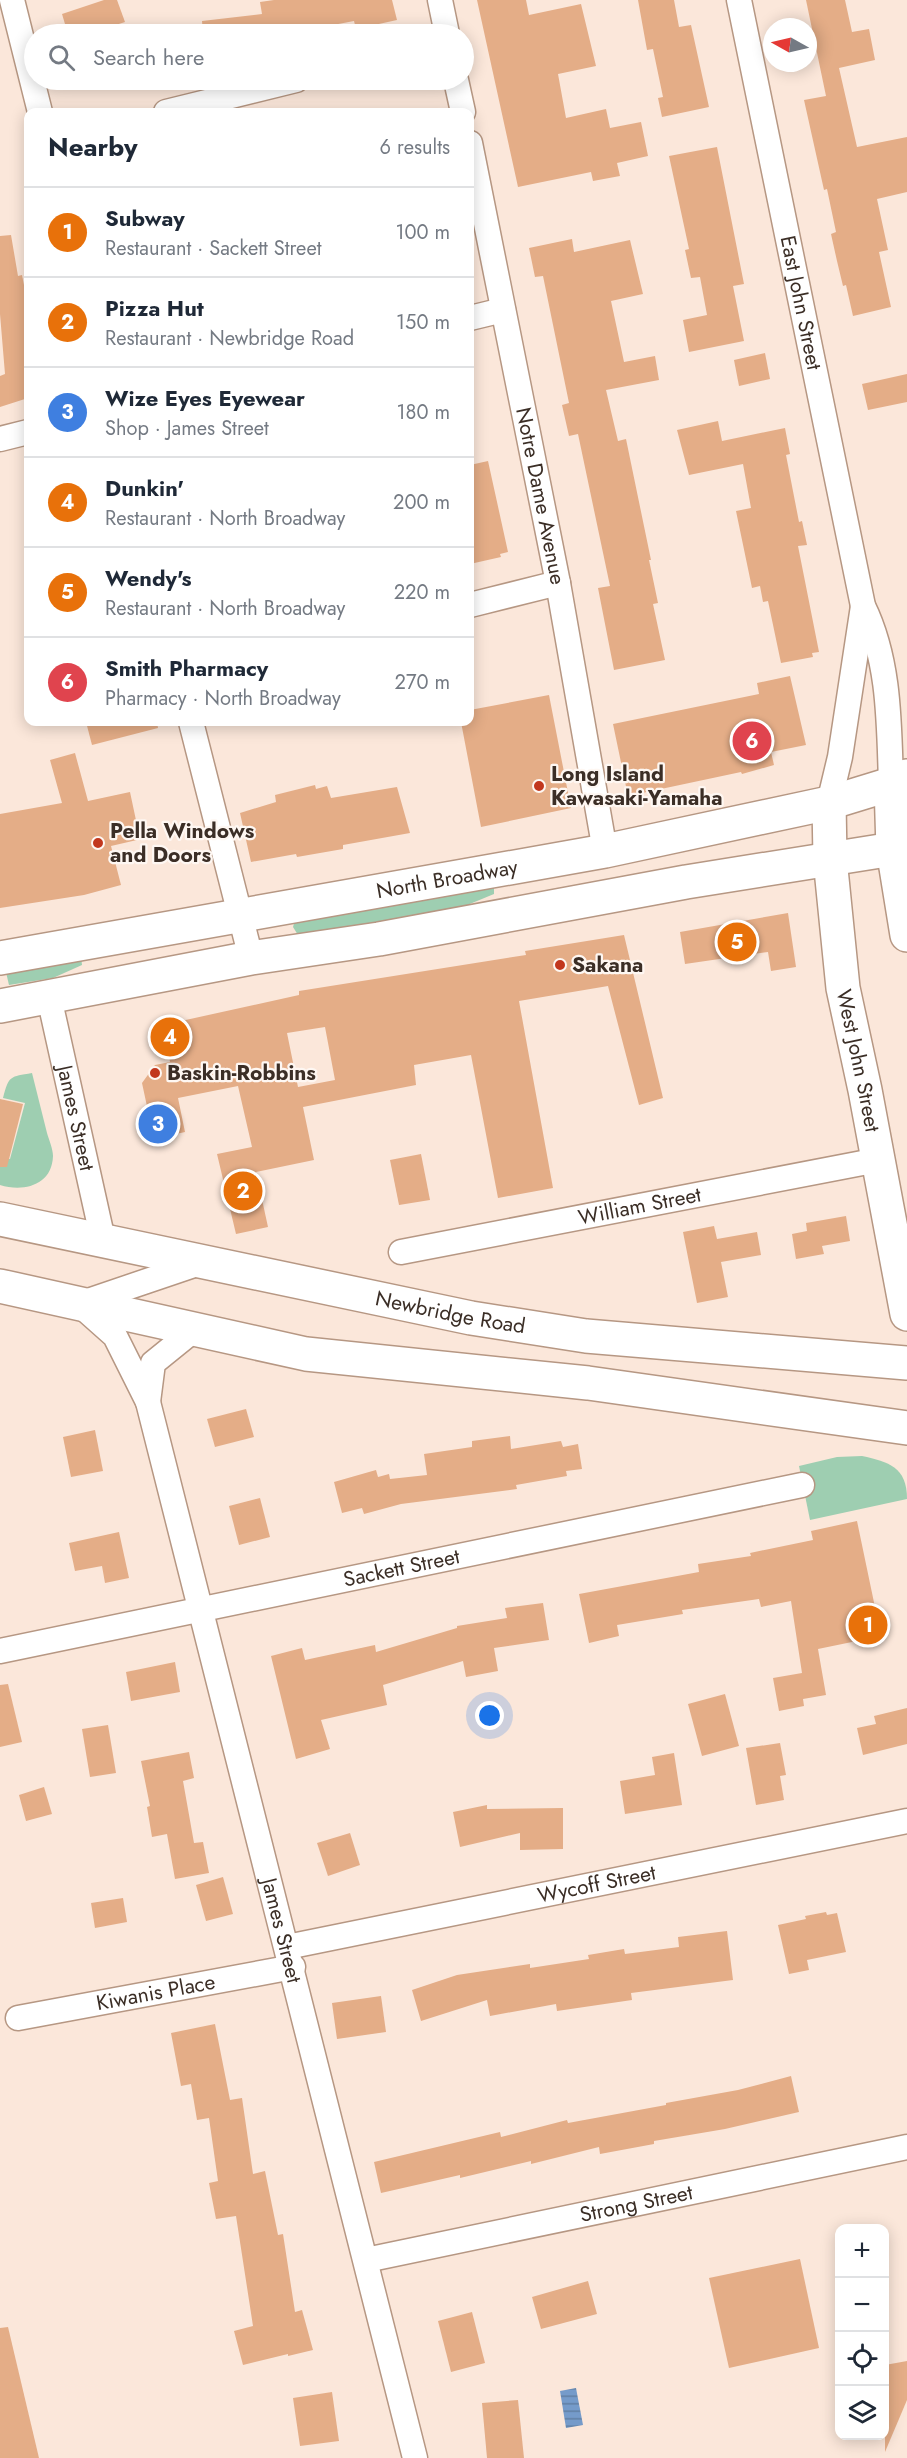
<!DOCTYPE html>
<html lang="en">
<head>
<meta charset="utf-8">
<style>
	body { margin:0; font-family:Jost,sans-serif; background:#f2f2f3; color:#1f2937 }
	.controls { position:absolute; right:18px; bottom:18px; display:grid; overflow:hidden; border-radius:12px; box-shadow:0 3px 15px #0003 }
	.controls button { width:54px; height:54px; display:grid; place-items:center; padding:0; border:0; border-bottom:2px solid #e0e1e3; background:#fff; color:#1f2937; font:30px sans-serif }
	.compass { position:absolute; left:763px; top:18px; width:54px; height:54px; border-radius:50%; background:#fff; box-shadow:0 3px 15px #0003; rotate:278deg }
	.you { position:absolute; left:490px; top:1716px; width:21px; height:21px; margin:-15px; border:4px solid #fff; border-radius:50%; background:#1a73e8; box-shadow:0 0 0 9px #1a73e833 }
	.badge { display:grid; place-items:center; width:39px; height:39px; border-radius:50%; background:#c2371d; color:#fff; font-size:20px; font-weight:700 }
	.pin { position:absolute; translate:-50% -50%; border:3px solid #fff; box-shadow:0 2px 6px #0006 }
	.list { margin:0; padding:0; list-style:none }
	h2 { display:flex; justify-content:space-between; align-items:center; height:78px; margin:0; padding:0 24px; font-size:26px }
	h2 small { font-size:20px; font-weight:400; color:#747a83 }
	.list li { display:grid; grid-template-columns:39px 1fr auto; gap:18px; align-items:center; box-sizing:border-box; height:90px; padding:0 24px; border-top:2px solid #e0e1e3 }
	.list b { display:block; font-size:22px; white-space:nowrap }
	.list p { margin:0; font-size:20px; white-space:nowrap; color:#747a83 }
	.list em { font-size:20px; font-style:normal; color:#747a83 }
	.icon { flex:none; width:33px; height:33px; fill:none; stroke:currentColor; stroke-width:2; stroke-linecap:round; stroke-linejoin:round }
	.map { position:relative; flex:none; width:907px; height:2458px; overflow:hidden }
	.search { position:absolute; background:#fff; box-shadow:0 3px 15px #0003; left:24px; top:24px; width:450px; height:66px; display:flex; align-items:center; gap:15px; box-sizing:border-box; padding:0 21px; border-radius:33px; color:#747a83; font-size:22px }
	.panel { position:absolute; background:#fff; box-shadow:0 3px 15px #0003; left:24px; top:108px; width:450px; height:618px; border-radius:12px }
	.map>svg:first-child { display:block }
	.grass { fill:#9eceb1 }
	.water { fill:url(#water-rules) }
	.building { fill:#e4ad87; fill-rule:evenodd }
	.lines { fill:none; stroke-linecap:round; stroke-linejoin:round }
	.minor-casing { stroke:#b69783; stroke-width:27 }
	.secondary-casing { stroke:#b69783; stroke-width:36 }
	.primary-casing { stroke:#b69783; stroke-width:36 }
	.minor { stroke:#fff; stroke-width:24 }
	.secondary { stroke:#fff; stroke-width:33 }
	.primary { stroke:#fff; stroke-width:33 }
	.poi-dot { fill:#c2371d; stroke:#fef7f2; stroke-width:2 }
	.labels { text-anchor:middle; stroke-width:4.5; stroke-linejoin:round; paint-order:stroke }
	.street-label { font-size:21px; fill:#3b2e26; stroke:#fef7f2 }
	.poi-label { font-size:21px; font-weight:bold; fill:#3b2e26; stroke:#fef7f2; text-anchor:start }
</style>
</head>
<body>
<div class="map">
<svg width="907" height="2458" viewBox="0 0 907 2458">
	<defs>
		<pattern id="water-rules" width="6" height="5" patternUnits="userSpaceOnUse" patternTransform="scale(1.5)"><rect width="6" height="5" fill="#759bca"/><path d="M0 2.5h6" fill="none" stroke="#617fa4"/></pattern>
	</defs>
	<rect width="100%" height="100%" fill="#fbe7da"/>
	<g class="grass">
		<path d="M494,885V894L460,908L298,935L293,927L295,920Z"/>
		<path d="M81,956L82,965L53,978L9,985L5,968Z"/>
		<path d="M32,1073C37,1093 42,1113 47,1133C49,1140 53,1149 53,1156C52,1186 23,1192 0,1185V1157L10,1159L25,1103L3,1098C9,1075 10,1077 32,1073Z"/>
		<path d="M862,1456C889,1462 907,1467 907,1499L810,1520L799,1466L837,1457Z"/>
	</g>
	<path class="water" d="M576,2388L583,2425L566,2428L560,2391Z"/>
	<g class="building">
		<path d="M104,0H117L125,22L88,34H68L62,14Z"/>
		<path d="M274,0H392L397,20L356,29L354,21L286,34H203L202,21L262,14L260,2Z"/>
		<path d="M477,0H526L529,15L581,4L596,66L558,74L566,118L606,109L610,128L641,122L648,156L617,163L620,176L593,181L591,172L518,187Z"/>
		<path d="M638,0H674L679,27L691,25L709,107L662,117L658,98L663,97L653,49L647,50Z"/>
		<path d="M806,0H845L852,32L869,29L875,60L839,68L857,147L907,137V192L877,199L888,250L879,252L891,307L853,316L846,285L843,286L837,261L831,234L836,232L827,189L824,190L804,100L826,96Z"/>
		<path d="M717,147L744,284L733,286L744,341L689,352L683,320L707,315L700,277L691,278L685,250L689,249L669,156Z"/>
		<path d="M11,235L18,276L22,275L28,305V398L0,407V376L5,374L0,314V236Z"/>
		<path d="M572,239L574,252L630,240L643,294L611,301L620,343L624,362L655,356L659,380L606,390L618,441L626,439L651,560H649L658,603L653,604L665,660L614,670L598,588L610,586L578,434L569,436L562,405L569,403L543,276L535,277L529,248Z"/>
		<path d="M765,353L770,379L739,386L734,360Z"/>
		<path d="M907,374V402L868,410L862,384Z"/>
		<path d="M718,421L722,441L785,428L790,454L786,455L799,522L802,521L807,545L798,546L819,652L812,653L813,657L781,663L768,601L763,602L760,586L752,588L736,511L751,508L743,464L689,475L677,430Z"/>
		<path d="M488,461L508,552L500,554L501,557L470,564V465Z"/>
		<path d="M790,676L806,745L771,752L774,765L742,774L741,772L628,796L613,724L759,694L757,683Z"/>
		<path d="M549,695L571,808L481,827L461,722H470V710Z"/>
		<path d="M86,722H157L158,728L92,745Z"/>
		<path d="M75,753L88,801L130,792L137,825L134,827L137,840L111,846L121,885L84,895L0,908V814L62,803L50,760Z"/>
		<path d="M315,785L316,789L327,786L331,798L397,787L410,833L343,845V849L297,857L296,854L251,862L240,813L276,802L275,795Z"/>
		<path d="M788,913L796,967L771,971L768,952L685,964L680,932Z"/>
		<path d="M624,935L663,1098L639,1105L608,986L519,1001L553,1188L498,1198L471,1055L414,1065L416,1085L303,1107L314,1160L256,1172L268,1227L236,1234L217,1154L252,1147L238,1086L178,1098L185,1132L154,1139L142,1083L155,1065L170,1062L163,1025L299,995V991L526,955L525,951ZM325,1027L335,1080L298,1087L287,1033Z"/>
		<path d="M0,1099L23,1104L7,1167H0Z"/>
		<path d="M421,1154L430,1200L399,1205L390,1160Z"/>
		<path d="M846,1216L850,1241L822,1246L824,1254L796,1259L792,1234L807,1231L806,1223Z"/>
		<path d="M714,1226L717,1239L757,1232L761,1255L721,1262L728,1297L697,1303L683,1232Z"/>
		<path d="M246,1409L254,1437L215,1447L207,1419Z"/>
		<path d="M95,1430L103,1471L71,1477L63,1437Z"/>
		<path d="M510,1436L511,1449L561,1441L563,1447L578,1444L582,1469L566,1471L567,1476L516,1485L517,1489L401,1504L364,1514L362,1508L342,1513L334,1482L376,1470L378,1477L389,1474L390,1479L427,1475L424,1454L472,1447V1441Z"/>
		<path d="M260,1498L270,1537L239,1545L229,1506Z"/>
		<path d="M857,1521L881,1636L818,1649L826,1695L803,1699L804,1706L779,1711L773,1678L802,1673L791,1601L761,1607L759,1599L682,1610L683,1614L617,1625L619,1636L589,1643L579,1594L699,1572L698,1564L751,1556L750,1553L813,1540L811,1531Z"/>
		<path d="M119,1532L129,1578L105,1583L102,1566L75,1571L69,1543Z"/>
		<path d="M543,1603L549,1640L494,1648L498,1671L466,1677L463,1661L383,1685L387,1705L321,1720L330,1749L296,1759L271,1656L302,1648L305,1660L375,1645L376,1652L457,1628V1626L507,1618L505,1608Z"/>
		<path d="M175,1662L180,1692L131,1701L126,1672Z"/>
		<path d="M8,1684L22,1742L0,1747V1685Z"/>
		<path d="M725,1694L739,1746L702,1756L688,1704Z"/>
		<path d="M907,1708V1744L863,1755L857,1728L876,1724L874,1716Z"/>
		<path d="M108,1725L116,1773L90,1777L82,1729Z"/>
		<path d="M780,1743L786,1775L780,1776L784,1800L756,1805L746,1748Z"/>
		<path d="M189,1752L194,1778L183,1781L194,1843L203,1842L209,1873L175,1879L167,1834L152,1837L147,1807L150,1806L141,1761Z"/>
		<path d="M674,1753L682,1805L625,1814L620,1781L655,1775L652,1757Z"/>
		<path d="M44,1787L52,1814L26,1821L19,1795Z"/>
		<path d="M487,1805V1809L563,1808V1849L520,1850V1833L460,1847L453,1812Z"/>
		<path d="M350,1833L360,1865L328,1876L317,1843Z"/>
		<path d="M223,1877L233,1914L206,1921L196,1885Z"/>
		<path d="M123,1898L127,1922L95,1928L91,1903Z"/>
		<path d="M826,1912L827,1915L837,1913L846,1952L807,1960L809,1970L789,1974L778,1925L806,1919L805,1916Z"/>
		<path d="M727,1931L733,1980L631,1993L632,2000L557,2011L556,2004L490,2016L487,2000L421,2021L412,1990L457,1975L530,1964V1968L589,1959L588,1955L624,1949L625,1954L679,1947L678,1937Z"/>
		<path d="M381,1996L386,2032L337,2039L332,2003Z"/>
		<path d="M215,2024L230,2100L242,2098L253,2174L265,2171L278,2235L283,2234L295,2312L302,2310L313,2350L288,2356V2354L243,2365L234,2331L253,2326L236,2216L216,2219L209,2183L218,2181L209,2118L197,2120L191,2084L181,2086L171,2033Z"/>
		<path d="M791,2076L799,2112L725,2129L654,2141V2144L600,2154L599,2147L531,2164V2161L460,2178V2175L381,2193L374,2162L500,2132L501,2137L567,2120L568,2123L666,2105V2103L738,2090Z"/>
		<path d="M800,2259L819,2348L729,2368L709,2278Z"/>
		<path d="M588,2281L597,2314L541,2329L532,2297Z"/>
		<path d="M472,2312L485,2363L451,2372L438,2321Z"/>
		<path d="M8,2327L39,2458H0V2328Z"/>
		<path d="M907,2361V2400L885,2452V2365Z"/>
		<path d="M332,2392L339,2441L300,2446L293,2398Z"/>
		<path d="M518,2400L524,2458H487L482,2403Z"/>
	</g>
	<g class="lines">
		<g class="minor-casing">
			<g id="minor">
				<path d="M12,0L40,112"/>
				<path d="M440,0L447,34"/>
				<path id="s1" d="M739,0L863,606C890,661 889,724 891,784"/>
				<path d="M456,80L463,112"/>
				<path d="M166,112L296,80"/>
				<path id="s2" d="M470,143L558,583L605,851"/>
				<path d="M470,318L503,310"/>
				<path d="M0,439L28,432"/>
				<path d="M470,605L558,583"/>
				<path d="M191,722L251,958"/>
				<path d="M829,803L840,757L863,606"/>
				<path id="s3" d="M49,997L103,1240"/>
				<path id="s4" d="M401,1252L878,1160"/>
				<path id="s5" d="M203,1262L79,1304L115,1336L148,1402L415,2458"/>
				<path d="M148,1402L153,1363L195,1329"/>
				<path id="s6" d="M0,1651L802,1485"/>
				<path id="s7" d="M287,1947L907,1821"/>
				<path id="s8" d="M18,2018L293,1967"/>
				<path id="s9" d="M366,2260L907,2147"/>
			</g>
		</g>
		<g class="secondary-casing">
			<g id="secondary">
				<path d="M891,784L893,849L907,935"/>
				<path id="s10" d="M829,803L830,859L843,988L865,1090L907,1314"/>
			</g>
		</g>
		<g class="primary-casing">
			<g id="primary">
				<path id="s11" d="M0,958L605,851L829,803L891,784L907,776"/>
				<path d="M0,1006L251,958L379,939L686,882L893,849L907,842"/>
				<path id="s12" d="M0,1219L471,1318L586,1336L907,1363"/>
				<path d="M0,1286L306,1354L588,1383L907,1428"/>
			</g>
		</g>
		<use href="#minor" class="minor"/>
		<use href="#secondary" class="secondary"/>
		<use href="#primary" class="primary"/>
	</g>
	<g class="poi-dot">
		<circle cx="539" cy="786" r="6"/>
		<circle cx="98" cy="843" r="6"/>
		<circle cx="560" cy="965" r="6"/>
		<circle cx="155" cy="1073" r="6"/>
	</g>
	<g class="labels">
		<g class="street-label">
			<text dy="7" stroke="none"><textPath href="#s1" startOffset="309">East John Street</textPath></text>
			<text dy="7" stroke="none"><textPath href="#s2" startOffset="360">Notre Dame Avenue</textPath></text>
			<text dy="7" stroke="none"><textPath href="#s11" startOffset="454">North Broadway</textPath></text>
			<text dy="7" stroke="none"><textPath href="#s10" startOffset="260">West John Street</textPath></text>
			<text dy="7" stroke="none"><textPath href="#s3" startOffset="124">James Street</textPath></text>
			<text dy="7" stroke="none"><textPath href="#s4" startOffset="243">William Street</textPath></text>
			<text dy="7" stroke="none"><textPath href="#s12" startOffset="460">Newbridge Road</textPath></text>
			<text dy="7" stroke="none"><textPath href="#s6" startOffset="410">Sackett Street</textPath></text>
			<text dy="7" stroke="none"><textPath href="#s7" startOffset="316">Wycoff Street</textPath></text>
			<text dy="7" stroke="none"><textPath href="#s5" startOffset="798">James Street</textPath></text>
			<text dy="7" stroke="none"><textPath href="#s8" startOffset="140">Kiwanis Place</textPath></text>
			<text dy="7" stroke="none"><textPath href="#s9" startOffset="276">Strong Street</textPath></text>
		</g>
		<g class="poi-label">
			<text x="551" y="781">Long Island<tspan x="551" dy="24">Kawasaki-Yamaha</tspan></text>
			<text x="110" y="838">Pella Windows<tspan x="110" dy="24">and Doors</tspan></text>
			<text x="572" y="972">Sakana</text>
			<text x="167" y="1080">Baskin-Robbins</text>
		</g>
	</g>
</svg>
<div class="controls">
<button>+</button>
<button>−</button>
<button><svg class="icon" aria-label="locate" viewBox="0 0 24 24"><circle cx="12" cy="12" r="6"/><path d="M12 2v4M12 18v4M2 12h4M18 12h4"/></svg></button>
<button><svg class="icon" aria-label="layers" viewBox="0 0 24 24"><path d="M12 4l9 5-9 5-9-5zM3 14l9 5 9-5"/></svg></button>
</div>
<svg class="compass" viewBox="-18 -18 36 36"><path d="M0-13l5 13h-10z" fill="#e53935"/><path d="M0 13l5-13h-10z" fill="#747a83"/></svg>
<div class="you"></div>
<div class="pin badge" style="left:868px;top:1625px;background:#e8710a">1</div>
<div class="pin badge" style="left:243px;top:1191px;background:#e8710a">2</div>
<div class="pin badge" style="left:158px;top:1124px;background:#3f7fe0">3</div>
<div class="pin badge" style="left:170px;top:1037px;background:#e8710a">4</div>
<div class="pin badge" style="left:737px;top:942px;background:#e8710a">5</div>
<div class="pin badge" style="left:752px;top:741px;background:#e0444e">6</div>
<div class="search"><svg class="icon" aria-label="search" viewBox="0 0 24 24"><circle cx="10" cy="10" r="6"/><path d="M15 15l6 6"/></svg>Search here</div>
<section class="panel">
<h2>Nearby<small>6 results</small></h2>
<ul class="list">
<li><span class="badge" style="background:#e8710a">1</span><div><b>Subway</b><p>Restaurant · Sackett Street</p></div><em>100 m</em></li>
<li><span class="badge" style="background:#e8710a">2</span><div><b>Pizza Hut</b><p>Restaurant · Newbridge Road</p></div><em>150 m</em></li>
<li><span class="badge" style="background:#3f7fe0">3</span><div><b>Wize Eyes Eyewear</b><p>Shop · James Street</p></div><em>180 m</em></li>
<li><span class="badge" style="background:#e8710a">4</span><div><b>Dunkin'</b><p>Restaurant · North Broadway</p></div><em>200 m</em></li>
<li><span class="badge" style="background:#e8710a">5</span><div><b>Wendy's</b><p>Restaurant · North Broadway</p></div><em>220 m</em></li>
<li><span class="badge" style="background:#e0444e">6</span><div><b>Smith Pharmacy</b><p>Pharmacy · North Broadway</p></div><em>270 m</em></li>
</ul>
</section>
</div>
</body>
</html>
